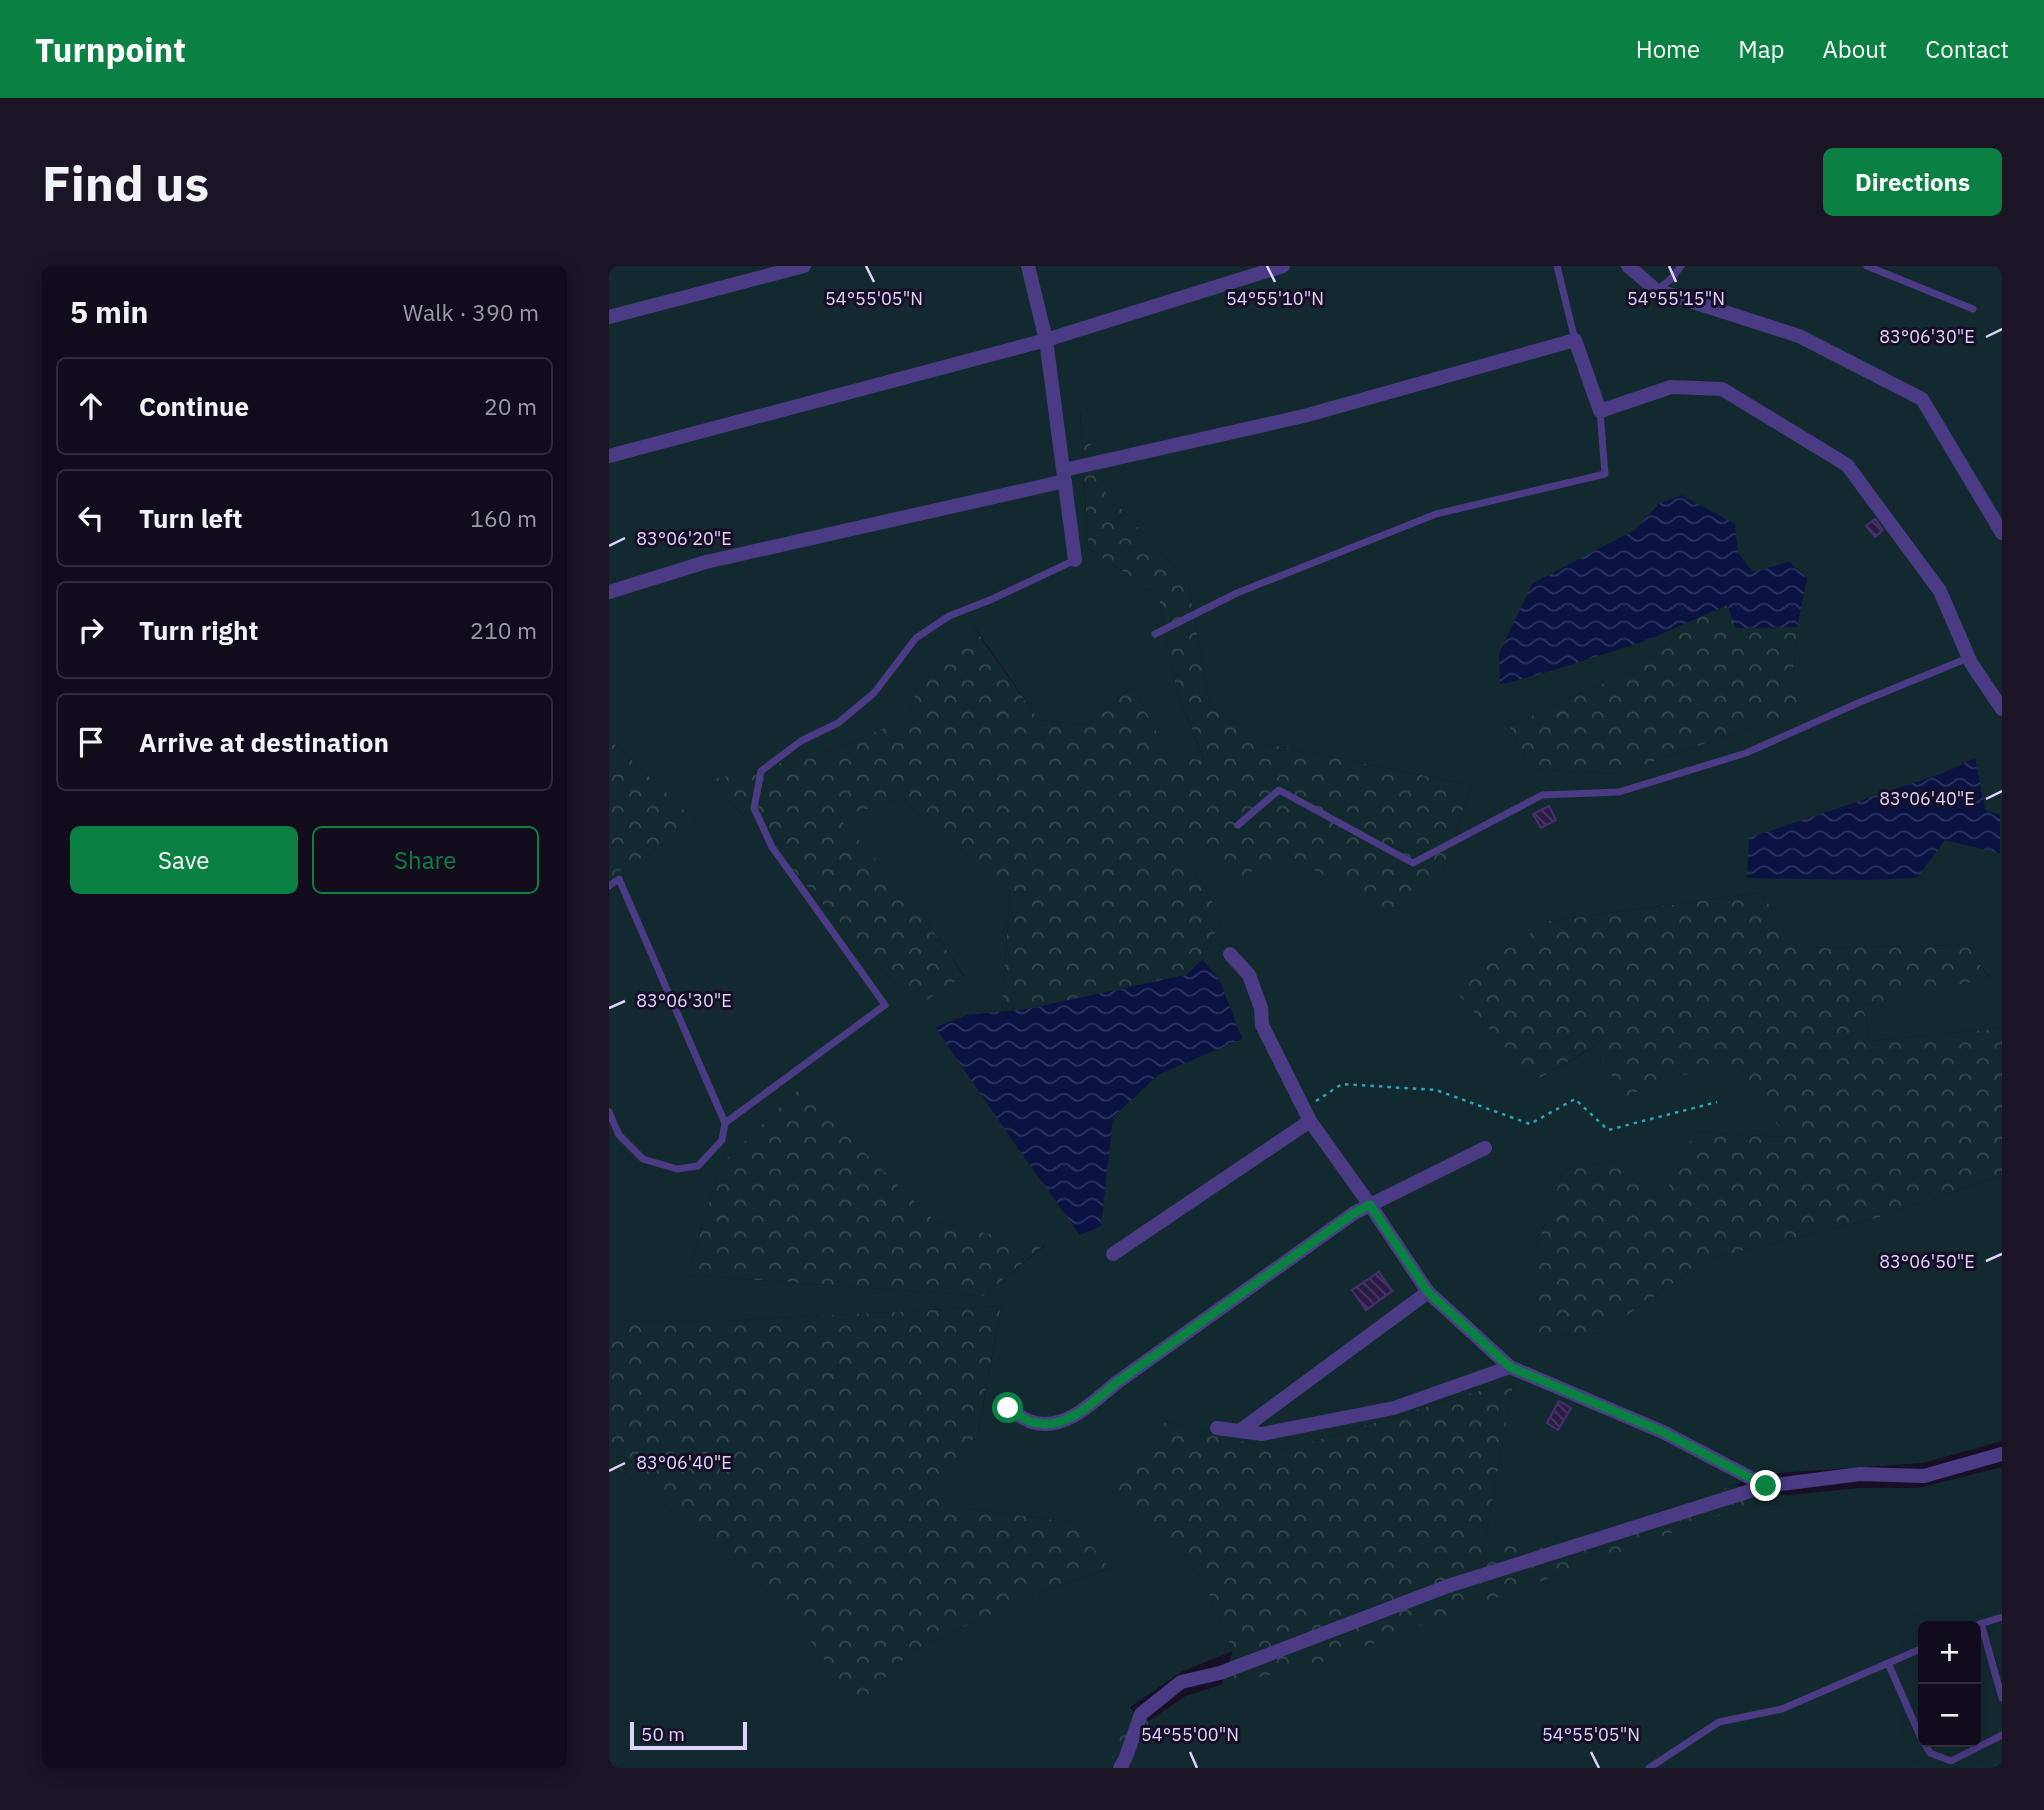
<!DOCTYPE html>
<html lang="en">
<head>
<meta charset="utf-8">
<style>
	body { margin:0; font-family:"IBM Plex Sans",sans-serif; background:#1a1425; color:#f1f3f6 }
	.controls { position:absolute; right:21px; bottom:21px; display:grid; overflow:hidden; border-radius:10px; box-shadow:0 4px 18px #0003 }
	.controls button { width:63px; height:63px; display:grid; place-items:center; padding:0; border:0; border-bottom:2px solid #302b3b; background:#110b1c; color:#f1f3f6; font:35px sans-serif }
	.scale { position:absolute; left:21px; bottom:18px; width:117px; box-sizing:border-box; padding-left:7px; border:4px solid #e0d2ff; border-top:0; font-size:19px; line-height:24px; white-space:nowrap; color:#e0d2ff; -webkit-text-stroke:5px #170f25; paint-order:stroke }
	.stop { position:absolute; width:21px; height:21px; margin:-16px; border:5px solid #0b8043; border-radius:50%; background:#fff }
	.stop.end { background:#0b8043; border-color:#fff; box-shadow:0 2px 7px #0008 }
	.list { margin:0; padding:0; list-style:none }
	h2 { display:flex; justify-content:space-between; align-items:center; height:91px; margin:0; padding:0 28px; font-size:30px }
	h2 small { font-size:23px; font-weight:400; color:#9c9ba3 }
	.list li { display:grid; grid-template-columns:46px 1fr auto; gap:21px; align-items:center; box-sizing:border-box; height:98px; margin:0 14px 14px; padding:0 14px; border:2px solid #302b3b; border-radius:10px }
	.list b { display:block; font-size:26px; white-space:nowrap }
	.list em { font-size:23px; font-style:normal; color:#9c9ba3 }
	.actions { display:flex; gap:14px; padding:21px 28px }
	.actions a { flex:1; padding:16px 0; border:2px solid #0b8043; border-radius:10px; text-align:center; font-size:24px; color:#0b8043 }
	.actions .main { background:#0b8043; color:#fff }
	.icon { flex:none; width:38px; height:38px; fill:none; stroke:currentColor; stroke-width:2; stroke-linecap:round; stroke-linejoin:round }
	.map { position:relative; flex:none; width:1393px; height:1502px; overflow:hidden; border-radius:10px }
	header { display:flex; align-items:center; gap:42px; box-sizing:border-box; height:98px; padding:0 35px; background:#0b8043; color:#fff }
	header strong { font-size:33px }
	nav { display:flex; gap:38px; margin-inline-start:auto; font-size:24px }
	.intro { display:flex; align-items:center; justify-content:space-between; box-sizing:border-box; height:168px; padding:0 42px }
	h1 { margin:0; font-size:49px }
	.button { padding:18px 32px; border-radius:10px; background:#0b8043; color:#fff; font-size:24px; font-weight:700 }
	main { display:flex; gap:42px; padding:0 42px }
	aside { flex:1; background:#110b1c; border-radius:10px; box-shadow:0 4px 18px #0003 }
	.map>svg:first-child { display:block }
	.forest { fill:url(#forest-crowns) }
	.garden { fill:#122a2f; fill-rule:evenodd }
	.water { fill:url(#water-waves) }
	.building { fill:url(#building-back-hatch); stroke:#482d72; stroke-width:2 }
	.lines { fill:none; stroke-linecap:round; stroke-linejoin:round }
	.path { stroke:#2fa4b7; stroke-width:2.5; stroke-dasharray:3.5 5; stroke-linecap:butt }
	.lane { stroke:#4b3a84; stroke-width:7 }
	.street { stroke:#4b3a84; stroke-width:14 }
	.route { stroke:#0b8043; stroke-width:9 }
	.ticks { fill:none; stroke:#e0d2ff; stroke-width:2.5 }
	.ticks-label { font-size:18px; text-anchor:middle; fill:#e0d2ff; stroke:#170f25; stroke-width:6; stroke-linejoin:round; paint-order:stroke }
</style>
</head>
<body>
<header>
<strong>Turnpoint</strong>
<nav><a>Home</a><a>Map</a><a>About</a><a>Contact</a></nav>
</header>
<div class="intro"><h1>Find us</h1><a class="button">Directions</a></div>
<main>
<aside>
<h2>5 min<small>Walk · 390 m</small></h2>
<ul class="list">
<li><svg class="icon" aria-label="ahead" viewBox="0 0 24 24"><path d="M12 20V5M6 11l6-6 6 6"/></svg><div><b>Continue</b></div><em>20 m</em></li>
<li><svg class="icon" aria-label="left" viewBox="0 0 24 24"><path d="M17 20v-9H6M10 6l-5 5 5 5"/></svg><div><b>Turn left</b></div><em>160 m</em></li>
<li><svg class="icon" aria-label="right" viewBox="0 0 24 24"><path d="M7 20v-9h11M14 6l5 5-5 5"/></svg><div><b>Turn right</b></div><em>210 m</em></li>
<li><svg class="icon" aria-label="arrive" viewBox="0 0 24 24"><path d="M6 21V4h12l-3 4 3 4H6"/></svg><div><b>Arrive at destination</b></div></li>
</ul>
<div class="actions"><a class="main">Save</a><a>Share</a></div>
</aside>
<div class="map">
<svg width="1393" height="1502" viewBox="0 0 1393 1502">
	<defs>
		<pattern id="forest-crowns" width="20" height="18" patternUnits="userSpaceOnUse" patternTransform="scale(1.75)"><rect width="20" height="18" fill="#122a2f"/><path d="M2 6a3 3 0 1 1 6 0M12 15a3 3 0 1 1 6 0" fill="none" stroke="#34484e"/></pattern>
		<pattern id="water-waves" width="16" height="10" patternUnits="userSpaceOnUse" patternTransform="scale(1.75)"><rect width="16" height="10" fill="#0a1342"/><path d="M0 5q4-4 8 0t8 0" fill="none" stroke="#2d345e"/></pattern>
		<pattern id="building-back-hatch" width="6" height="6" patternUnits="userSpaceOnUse" patternTransform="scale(1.75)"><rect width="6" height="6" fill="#2c1b46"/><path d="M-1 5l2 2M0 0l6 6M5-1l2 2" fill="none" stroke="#4a3b62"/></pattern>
	</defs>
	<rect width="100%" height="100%" fill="#170f25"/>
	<g class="forest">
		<path d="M471,141L497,226L579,316L601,440L658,478L862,519L832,612L781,649L674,586L632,613L573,587L614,652L593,694L577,709L419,743L393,746L401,625L292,533L230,551L307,638L355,711L307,741L101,513L225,484L297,452L314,408L362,356L380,384L430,454L479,459L524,420L559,488L595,494L567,422L549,329L479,282Z"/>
		<path d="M1118,339L1127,362L1188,361L1184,409L1202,441L1009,508L921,503L900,460L1031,401L1090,351Z"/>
		<path d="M6,478L88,556L0,613V480Z"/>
		<path d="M1151,627L1195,682L1358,679L1381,713L1254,739L1261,775L1393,762V909L1268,952L1097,994L993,1067L927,1070V983L955,904L1004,895L1086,866L1176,871L1058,809L1017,832L984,781L926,815L849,729L866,703L940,655Z"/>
		<path d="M190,822L327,956L435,979L374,1030L79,1009L111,899Z"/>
		<path d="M392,1040L355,1242L463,1256L501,1302L416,1332L302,1386L248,1440L174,1337L0,1194V1056L113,1055Z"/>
		<path d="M905,1114L877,1270L944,1283L1125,1219L1229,1239L654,1502H359L520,1442L540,1455L577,1430L612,1419L624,1385L592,1310L506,1226L557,1155L672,1185Z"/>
	</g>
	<g class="garden">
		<path d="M0,0H1393V762L1261,775L1254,739L1381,712L1358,679L1195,682L1151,627L940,655L866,703L850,729L926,815L985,781L1017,832L1058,809L1133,807L1177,871L1086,866L1051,938L1004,895L955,904L927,983V1070L993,1067L1097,994L1268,952L1393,909V1175L1314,1197L1155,1208L944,1284L877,1270L905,1114L672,1185L557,1155L507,1226L592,1310L624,1385L572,1406L520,1442L507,1485L497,1502H0V1194L174,1337L248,1439L302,1386L416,1332L501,1302L463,1256L355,1242L314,1224L369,1168L392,1040L113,1055L0,1056V613L88,556L6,478L0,480ZM471,144L497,226L579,316L601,440L658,478L862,519L832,612L781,648L674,586L632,612L593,573L573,587L614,652L593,694L609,711L633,772L550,808L504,851L358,749L393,746L401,625L292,533L229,551L307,638L355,710L307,741L102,514L225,484L297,452L314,408L362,356L430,454L479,459L524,420L559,488L595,495L567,422L549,329L479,282ZM1026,264L1129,287L1144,306L1180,296L1198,312L1188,361L1184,409L1202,441L1009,508L921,503L900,460L1031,401L1090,351L1036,375L938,406L923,318ZM1366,493L1376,545L1391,586L1336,574L1337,506ZM190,823L327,956L435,980L374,1030L79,1009L111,899Z"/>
		<path d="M1393,1201V1502H522L540,1455L577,1430L612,1419L700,1401L1160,1231L1251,1222H1309ZM1314,1360H1367V1476H1314Z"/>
	</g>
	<g class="water">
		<path d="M1072,229L1126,258L1129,287L1144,306L1180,296L1198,312L1188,361L1127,362L1118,339L1036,375L938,406L891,419L890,388L923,318L1026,264L1050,238Z"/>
		<path d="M1366,492L1376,544L1391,549V587L1336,574L1308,612L1257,614L1138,612L1140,572L1337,506Z"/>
		<path d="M593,694L609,711L633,773L550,808L504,851L492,960L471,969L406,878L326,761L358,749L419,743L577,709Z"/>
	</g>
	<g class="building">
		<path d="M1266,253L1274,264L1266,271L1257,260Z"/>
		<path d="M940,540L947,554L932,562L924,548Z"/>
		<path d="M770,1006L783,1025L757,1044L743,1024Z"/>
		<path d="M950,1135L962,1142L949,1164L938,1157Z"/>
	</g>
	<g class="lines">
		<path class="path" d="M707,835L733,818L827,824L921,858L966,833L999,864L1108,836"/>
		<g class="lane">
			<path d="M948,0L966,74"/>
			<path d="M1258,0L1364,43"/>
			<path d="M1048,24L1062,13L1072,0"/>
			<path d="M546,368L628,327L827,248L996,208L991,145"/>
			<path d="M629,559L670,524L804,597L933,529L1010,526L1137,487L1249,437L1359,392"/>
			<path d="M0,620L10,613L116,857L276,739L163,581L145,542L152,505L192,475L229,457L265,427L307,372L340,350L381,334L466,294"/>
			<path d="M0,846L10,869L34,893L68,903L89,900L113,874L116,857"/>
			<path d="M1372,1357L1393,1432"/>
			<path d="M1365,1360L1393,1351"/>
			<path d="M1279,1397L1312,1472L1321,1487L1342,1495L1393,1469"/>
			<path d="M1040,1502L1110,1456L1173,1443L1314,1382"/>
		</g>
		<g class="street">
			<path d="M419,0L437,74L674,0"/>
			<path d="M1019,0L1047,24L1190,70L1313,133L1393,267"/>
			<path d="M0,51L195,0"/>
			<path d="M0,190L437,74L466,294"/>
			<path d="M455,204L695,150L966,74L991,145L1062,121L1113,123L1238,199L1331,325L1362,397L1393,443"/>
			<path d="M0,326L97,296L456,215"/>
			<path d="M621,688L640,709L652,742L653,759L701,855L761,939L819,1026L901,1101L1054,1166L1157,1220"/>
			<path d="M504,988L701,855"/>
			<path d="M399,1142C406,1146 415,1154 423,1156C456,1166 484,1136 507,1117L745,947L876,882"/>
			<path d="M608,1162L653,1168L785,1142L901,1101"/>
			<path d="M632,1164L819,1026"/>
			<path d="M511,1502L517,1491L532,1448L572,1416L611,1407L839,1320L1157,1220L1251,1208L1315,1210L1393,1188"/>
		</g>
	</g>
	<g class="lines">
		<path class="route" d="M399,1142C406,1146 415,1154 423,1156C456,1166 484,1136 507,1117L745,947L761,939L819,1026L901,1101L1054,1166L1157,1220"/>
	</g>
	<path class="ticks" d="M257,0L265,16M658,0L666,16M1060,0L1067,16M1377,71L1393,63M0,280L16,272M1377,533L1393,525M0,742L16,735M1377,995L1393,988M0,1205L16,1197M581,1486L588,1502M982,1486L990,1502"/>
	<g class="ticks-label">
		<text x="265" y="39">54°55'05"N</text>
		<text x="666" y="39">54°55'10"N</text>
		<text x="1067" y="39">54°55'15"N</text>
		<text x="1318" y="77">83°06'30"E</text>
		<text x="75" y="279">83°06'20"E</text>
		<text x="1318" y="539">83°06'40"E</text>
		<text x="75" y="741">83°06'30"E</text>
		<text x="1318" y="1002">83°06'50"E</text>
		<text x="75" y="1203">83°06'40"E</text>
		<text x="581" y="1475">54°55'00"N</text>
		<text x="982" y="1475">54°55'05"N</text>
	</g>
</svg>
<div class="controls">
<button>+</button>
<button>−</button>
</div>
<div class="scale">50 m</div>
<div class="stop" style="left:399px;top:1142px"></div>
<div class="stop end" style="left:1157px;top:1220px"></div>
</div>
</main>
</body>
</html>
